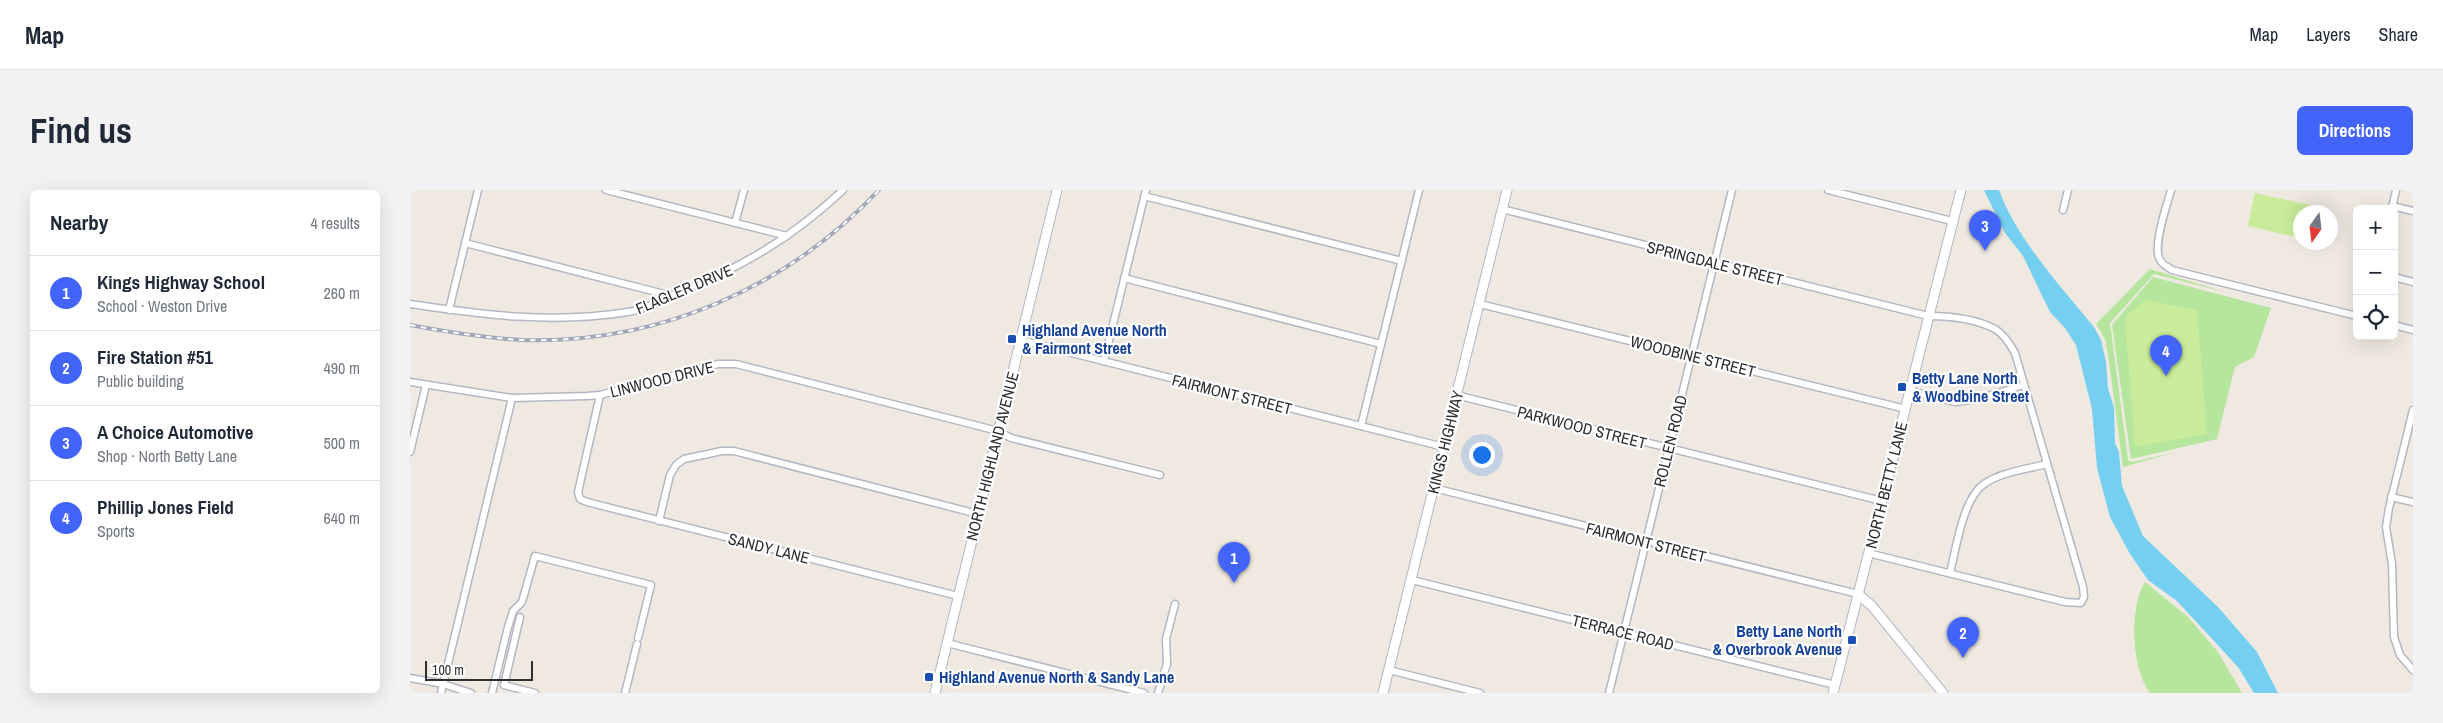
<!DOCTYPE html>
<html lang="en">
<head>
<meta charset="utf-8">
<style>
	body { margin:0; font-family:"Archivo Narrow",sans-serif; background:#f2f2f3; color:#1f2937 }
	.controls { position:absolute; right:15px; top:15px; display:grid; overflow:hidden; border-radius:8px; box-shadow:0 5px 20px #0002 }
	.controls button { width:45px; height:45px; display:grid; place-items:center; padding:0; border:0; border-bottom:1px solid #e0e1e3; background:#fff; color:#1f2937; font:25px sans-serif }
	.compass { position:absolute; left:1883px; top:15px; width:45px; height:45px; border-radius:50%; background:#fff; box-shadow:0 5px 20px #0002; rotate:194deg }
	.scale { position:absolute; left:15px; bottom:12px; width:108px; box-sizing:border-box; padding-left:5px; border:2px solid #2e2e2e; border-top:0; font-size:14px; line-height:18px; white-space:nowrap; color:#2e2e2e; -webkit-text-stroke:4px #fff; paint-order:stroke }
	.you { position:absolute; left:1071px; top:264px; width:18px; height:18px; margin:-12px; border:4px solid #fff; border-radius:50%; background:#1a73e8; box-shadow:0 0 0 8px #1a73e833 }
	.badge { display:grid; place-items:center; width:32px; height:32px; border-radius:50%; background:#4264fb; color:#fff; font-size:16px; font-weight:700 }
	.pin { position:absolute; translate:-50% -41px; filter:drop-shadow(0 1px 2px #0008) }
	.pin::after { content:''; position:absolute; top:26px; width:18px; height:15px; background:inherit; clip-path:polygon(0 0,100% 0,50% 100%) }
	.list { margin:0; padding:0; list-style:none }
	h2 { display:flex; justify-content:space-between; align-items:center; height:65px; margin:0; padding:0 20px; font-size:21px }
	h2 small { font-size:16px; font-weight:400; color:#747a83 }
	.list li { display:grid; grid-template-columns:32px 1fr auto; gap:15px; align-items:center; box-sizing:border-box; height:75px; padding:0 20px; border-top:1px solid #e0e1e3 }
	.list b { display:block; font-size:19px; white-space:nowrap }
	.list p { margin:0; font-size:16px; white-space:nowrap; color:#747a83 }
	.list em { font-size:16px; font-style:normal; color:#747a83 }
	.icon { flex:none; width:28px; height:28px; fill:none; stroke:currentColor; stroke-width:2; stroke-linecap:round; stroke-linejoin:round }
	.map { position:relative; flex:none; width:2003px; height:503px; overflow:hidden; border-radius:8px }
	header { display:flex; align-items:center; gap:30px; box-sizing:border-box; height:70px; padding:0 25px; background:#fff; border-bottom:1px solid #e0e1e3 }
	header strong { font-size:24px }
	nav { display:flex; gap:28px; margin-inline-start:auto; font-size:18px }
	.intro { display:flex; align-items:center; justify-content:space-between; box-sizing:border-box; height:120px; padding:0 30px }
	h1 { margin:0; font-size:35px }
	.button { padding:12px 22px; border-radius:8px; background:#4264fb; color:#fff; font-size:18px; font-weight:700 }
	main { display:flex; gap:30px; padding:0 30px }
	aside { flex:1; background:#fff; border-radius:8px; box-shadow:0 5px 20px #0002 }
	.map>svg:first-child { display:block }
	.green { fill:#b6e59e }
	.pitch { fill:#c9ec9a }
	.water { fill:#75cff0 }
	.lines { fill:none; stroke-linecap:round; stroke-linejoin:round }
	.street-casing { stroke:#b4b7c1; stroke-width:9 }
	.secondary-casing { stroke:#b4b7c1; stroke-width:11 }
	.street { stroke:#fff; stroke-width:6 }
	.secondary { stroke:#fff; stroke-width:9 }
	.rail-casing { stroke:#a3a6b8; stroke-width:4 }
	.rail { stroke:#fff; stroke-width:2; stroke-dasharray:5.5; stroke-linecap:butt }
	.transit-dot { fill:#1a4fb4; stroke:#fff; stroke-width:2 }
	.labels { text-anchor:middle; stroke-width:4.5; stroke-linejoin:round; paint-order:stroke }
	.street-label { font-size:16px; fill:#2e2e2e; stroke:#fff }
	.transit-label { font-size:16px; font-weight:bold; fill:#164399; stroke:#fff; text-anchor:start }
</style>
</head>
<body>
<header>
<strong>Map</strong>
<nav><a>Map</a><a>Layers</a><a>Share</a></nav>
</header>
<div class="intro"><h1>Find us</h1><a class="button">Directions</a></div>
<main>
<aside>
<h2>Nearby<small>4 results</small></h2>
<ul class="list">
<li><span class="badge">1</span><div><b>Kings Highway School</b><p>School · Weston Drive</p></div><em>260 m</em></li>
<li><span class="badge">2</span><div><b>Fire Station #51</b><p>Public building</p></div><em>490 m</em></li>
<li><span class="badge">3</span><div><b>A Choice Automotive</b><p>Shop · North Betty Lane</p></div><em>500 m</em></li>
<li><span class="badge">4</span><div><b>Phillip Jones Field</b><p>Sports</p></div><em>640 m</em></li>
</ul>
</aside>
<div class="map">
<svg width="2003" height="503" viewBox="0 0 2003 503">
	<rect width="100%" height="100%" fill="#efe9e1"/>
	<g class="green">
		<path d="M1740,79L1818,103L1744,84L1700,133L1718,270L1722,272L1766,262L1713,277L1699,171L1695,149L1686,134Z"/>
		<path d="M1743,87L1861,118L1844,167L1825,177L1807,249L1721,269L1702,135Z"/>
		<path d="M1735,392L1778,427L1808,462L1832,503H1740C1721,479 1719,417 1735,392Z"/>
	</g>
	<g class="pitch">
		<path d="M1845,3L1904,16L1903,22H1890V48L1838,36Z"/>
		<path d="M1735,110L1787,120L1797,244L1725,257L1715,127Z"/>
	</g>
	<path class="water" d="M1574,0H1589C1606,48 1652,98 1684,137L1691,150L1696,172L1698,198L1704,218L1705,253L1709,262L1712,296L1733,346L1808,417L1847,462L1868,503H1844L1828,477L1767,411L1738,390L1720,364L1700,327L1687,278L1682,219L1666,155L1655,138L1640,122L1613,66L1595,43Z"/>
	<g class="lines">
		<g class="street-casing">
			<g id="street">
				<path d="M196,0L377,46"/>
				<path d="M1418,0L1542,31"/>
				<path d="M1761,0C1757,15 1742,57 1750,70C1753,75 1758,77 1762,80L1947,126"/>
				<path d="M734,6L992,71"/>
				<path d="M1982,16L2003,21"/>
				<path d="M1982,18L1986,0"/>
				<path d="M1092,19L1518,126C1539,126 1566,129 1585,139C1594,144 1600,154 1605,163L1673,397L1674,407L1671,413L1655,412L1458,363"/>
				<path d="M1653,20L1658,0"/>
				<path d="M325,33L334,0"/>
				<path d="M55,53L262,106"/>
				<path d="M1984,87L2003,92"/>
				<path d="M714,88L971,154"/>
				<path d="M0,114C74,125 143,134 218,122C234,120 249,111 264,105C330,78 381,49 433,0"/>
				<path d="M1070,114L1496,219"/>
				<path d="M39,120L68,0"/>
				<path d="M1984,135L2003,140"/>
				<path d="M610,150L1034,257"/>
				<path d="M694,171L736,0"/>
				<path d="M0,192L102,208L177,206L190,205L308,174H326L588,241L601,248L750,285"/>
				<path d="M1500,201L1545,212L1568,209L1614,195"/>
				<path d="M190,205L168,302L170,309L177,312L548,406"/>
				<path d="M1046,205L1472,311"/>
				<path d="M2003,220L1979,318L1976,337L1982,374L1984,447L1990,465L2003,480"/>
				<path d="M951,236L1009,0"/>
				<path d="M0,262L16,195"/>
				<path d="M1024,298L1448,404"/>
				<path d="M1981,307L2003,312"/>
				<path d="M249,331L260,285L266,275L274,269L312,261H324L568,324"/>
				<path d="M1540,383C1546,359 1553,308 1574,294C1591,282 1617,279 1637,274"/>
				<path d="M1002,390L1425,495"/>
				<path d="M110,427L94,495L125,503"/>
				<path d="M537,453L734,503"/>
				<path d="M979,480L1070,503"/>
				<path d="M0,488L33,494L61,503"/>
				<path d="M31,503L102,208"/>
				<path d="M82,503L98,437L103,421L112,412L125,366L241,395L228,448"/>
				<path d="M215,503L227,454"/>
				<path d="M748,503L757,474L756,449L765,414"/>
				<path d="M1199,503L1322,0"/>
			</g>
		</g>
		<g class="secondary-casing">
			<g id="secondary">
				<path d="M1448,404L1462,416L1533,503"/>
				<path d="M525,503L647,0"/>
				<path d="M973,503L1097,0"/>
				<path d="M1423,503L1551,0"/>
			</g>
		</g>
		<use href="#street" class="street"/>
		<use href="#secondary" class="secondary"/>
		<g class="rail-casing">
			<path id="rail" d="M0,135C37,142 75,148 113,150C248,154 377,98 469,0"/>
		</g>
		<use href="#rail" class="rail"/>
	</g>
	<g class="transit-dot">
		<rect x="597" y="144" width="10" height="10" rx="2.5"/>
		<rect x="1487" y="192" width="10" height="10" rx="2.5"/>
		<rect x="1437" y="445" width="10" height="10" rx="2.5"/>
		<rect x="514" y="482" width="10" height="10" rx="2.5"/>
	</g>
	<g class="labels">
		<g class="street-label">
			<text transform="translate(1305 73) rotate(14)" y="6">SPRINGDALE STREET</text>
			<text transform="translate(274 99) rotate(-23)" y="6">FLAGLER DRIVE</text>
			<text transform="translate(1283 166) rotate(14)" y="6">WOODBINE STREET</text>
			<text transform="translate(252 189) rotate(-14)" y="6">LINWOOD DRIVE</text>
			<text transform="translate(822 204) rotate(14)" y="6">FAIRMONT STREET</text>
			<text transform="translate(1172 237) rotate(14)" y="6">PARKWOOD STREET</text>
			<text transform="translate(1260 251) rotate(-76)" y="6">ROLLEN ROAD</text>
			<text transform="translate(1035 252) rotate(-76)" y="6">KINGS HIGHWAY</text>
			<text transform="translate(582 266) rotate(-76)" y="6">NORTH HIGHLAND AVENUE</text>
			<text transform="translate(1476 295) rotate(-76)" y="6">NORTH BETTY LANE</text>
			<text transform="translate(1236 352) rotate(14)" y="6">FAIRMONT STREET</text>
			<text transform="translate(359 358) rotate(14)" y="6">SANDY LANE</text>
			<text transform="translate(1213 442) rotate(14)" y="6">TERRACE ROAD</text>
		</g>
		<g class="transit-label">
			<text x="612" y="146">Highland Avenue North<tspan x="612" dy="18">&amp; Fairmont Street</tspan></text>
			<text x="1502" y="194">Betty Lane North<tspan x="1502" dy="18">&amp; Woodbine Street</tspan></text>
			<text x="1432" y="447" text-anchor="end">Betty Lane North<tspan x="1432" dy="18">&amp; Overbrook Avenue</tspan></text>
			<text x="529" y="493">Highland Avenue North &amp; Sandy Lane</text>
		</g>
	</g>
</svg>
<div class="controls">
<button>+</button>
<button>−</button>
<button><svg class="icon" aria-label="locate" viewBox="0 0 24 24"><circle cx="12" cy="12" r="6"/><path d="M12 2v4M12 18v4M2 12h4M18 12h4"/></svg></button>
</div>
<svg class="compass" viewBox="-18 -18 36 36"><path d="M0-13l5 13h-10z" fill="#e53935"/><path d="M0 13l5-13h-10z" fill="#747a83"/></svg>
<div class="scale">100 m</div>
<div class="you"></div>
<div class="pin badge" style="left:824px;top:393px">1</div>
<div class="pin badge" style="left:1553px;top:468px">2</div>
<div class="pin badge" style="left:1575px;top:61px">3</div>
<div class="pin badge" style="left:1756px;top:186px">4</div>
</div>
</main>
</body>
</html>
